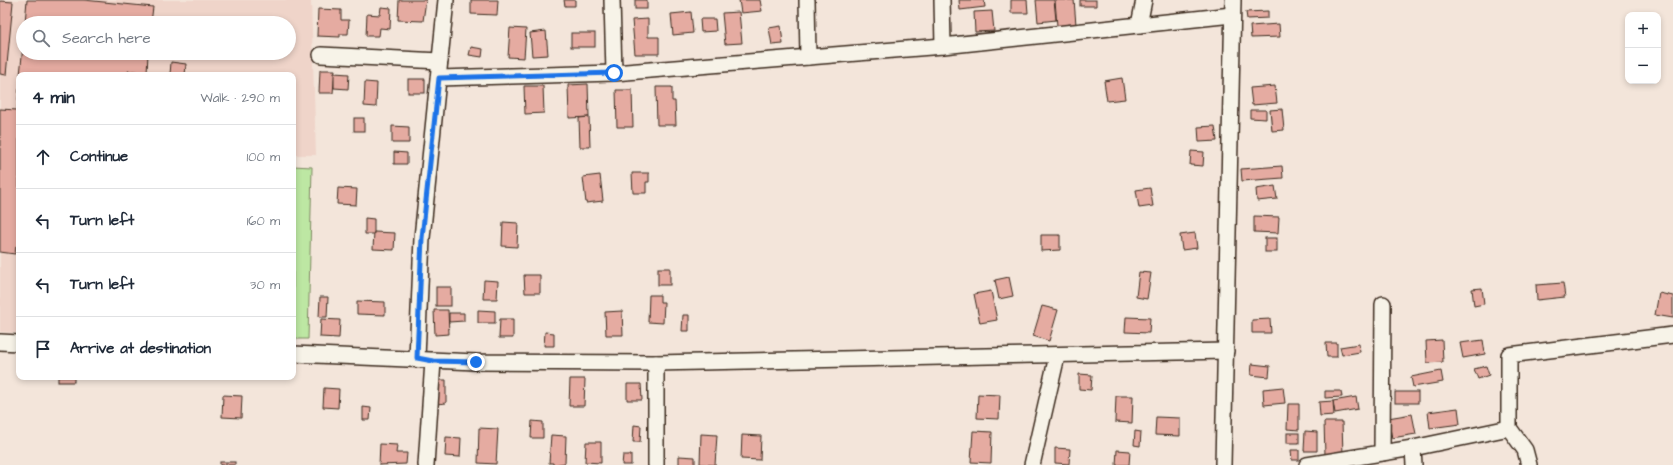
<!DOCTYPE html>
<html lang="en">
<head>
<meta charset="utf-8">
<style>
	body { margin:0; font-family:"Architects Daughter",sans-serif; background:#f6f6f7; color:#1f2937 }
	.controls { position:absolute; right:12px; top:12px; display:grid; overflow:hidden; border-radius:8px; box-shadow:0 2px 6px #0003 }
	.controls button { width:36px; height:36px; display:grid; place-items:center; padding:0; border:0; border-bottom:1px solid #e0e1e3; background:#fff; color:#1f2937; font:20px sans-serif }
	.stop { position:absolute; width:12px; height:12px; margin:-9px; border:3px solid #1a73e8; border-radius:50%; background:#fff }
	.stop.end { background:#1a73e8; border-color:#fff; box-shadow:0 1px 4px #0008 }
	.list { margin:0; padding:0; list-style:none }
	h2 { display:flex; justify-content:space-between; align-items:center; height:52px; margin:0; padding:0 16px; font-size:17px }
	h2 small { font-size:13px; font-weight:400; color:#747a83 }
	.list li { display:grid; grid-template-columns:26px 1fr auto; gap:12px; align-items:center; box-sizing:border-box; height:64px; padding:0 16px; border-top:1px solid #e0e1e3 }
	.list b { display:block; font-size:15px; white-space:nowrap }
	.list em { font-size:13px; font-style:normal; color:#747a83 }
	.icon { flex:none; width:22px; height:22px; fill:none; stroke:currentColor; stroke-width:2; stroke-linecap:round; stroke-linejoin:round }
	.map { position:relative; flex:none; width:1673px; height:465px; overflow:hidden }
	.search { position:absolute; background:#fff; box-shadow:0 2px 6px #0003; left:16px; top:16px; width:280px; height:44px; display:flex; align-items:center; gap:10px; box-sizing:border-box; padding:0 14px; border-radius:22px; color:#747a83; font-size:15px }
	.panel { position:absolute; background:#fff; box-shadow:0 2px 6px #0003; left:16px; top:72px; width:280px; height:308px; border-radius:8px }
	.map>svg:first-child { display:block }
	.built { fill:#efd4c9; fill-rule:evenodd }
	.green { fill:#bde7a3; stroke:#7c8860 }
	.building { fill:#e5aba1; stroke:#3b2a1e }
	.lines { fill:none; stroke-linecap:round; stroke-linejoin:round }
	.minor-casing { stroke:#3b2a1e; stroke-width:18 }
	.minor { stroke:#f7f3e8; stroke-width:15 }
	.route { stroke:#1a73e8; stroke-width:5 }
</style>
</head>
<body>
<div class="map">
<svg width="1673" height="465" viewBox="0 0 1673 465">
	<rect width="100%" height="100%" fill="#f3e5da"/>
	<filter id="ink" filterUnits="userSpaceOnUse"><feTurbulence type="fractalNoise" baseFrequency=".025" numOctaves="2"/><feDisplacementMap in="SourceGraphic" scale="8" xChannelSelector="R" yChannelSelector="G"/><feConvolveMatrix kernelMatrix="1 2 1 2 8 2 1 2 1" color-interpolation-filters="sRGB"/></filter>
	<g filter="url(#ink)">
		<path class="built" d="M0,0H311L316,155H293V75H19V333L0,332ZM23,23H289V53H23Z"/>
		<path class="green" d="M293,166L312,167L308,339H293Z"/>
		<g class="building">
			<path d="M27,0H84L153,7L151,23H25Z"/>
			<path d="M399,0H426L423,21L398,20Z"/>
			<path d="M471,0H498L497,15L471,14Z"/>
			<path d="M564,0H575V6H565Z"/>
			<rect x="635" y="0" width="12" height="9"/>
			<path d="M739,0H760L762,11L741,13Z"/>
			<path d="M959,0H984L985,7L960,10Z"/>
			<path d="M1011,0H1027L1028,13H1011Z"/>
			<path d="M1036,0H1054L1056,20L1038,22Z"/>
			<path d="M1055,0H1074L1076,25L1057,26Z"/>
			<rect x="1080" y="0" width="16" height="6"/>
			<path d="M0,1L13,2L6,75L0,74Z"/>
			<path d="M381,7L391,8L390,29L380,28L379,36H366L367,14L380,15Z"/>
			<path d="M318,9L341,10V20H349L348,34H340V37L317,36Z"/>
			<path d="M992,11L994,31L975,32L974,12Z"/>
			<path d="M1268,11V18L1247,19L1246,12Z"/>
			<path d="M691,12L693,33L673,35L671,14Z"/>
			<path d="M739,12L742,43L725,44L722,13Z"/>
			<path d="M648,19V37H659V54H635L632,20Z"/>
			<path d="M700,19H715L716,31L701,32Z"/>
			<path d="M1279,24L1280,37L1251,38L1250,26Z"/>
			<path d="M781,26L783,44L772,45L769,28Z"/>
			<path d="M510,28L526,29L524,58L508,57Z"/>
			<path d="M546,31L548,55L532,56L530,33Z"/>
			<rect x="571" y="33" width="24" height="14"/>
			<path d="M23,46V53H148L147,73L128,71V75H20Z"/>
			<path d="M471,47L483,49L482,57L469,55Z"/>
			<path d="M171,62L186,64L185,75H170Z"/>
			<path d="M320,70H335L333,93H319Z"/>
			<path d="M132,71L155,73V75H132Z"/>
			<path d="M334,73L349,74L348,89L334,88Z"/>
			<path d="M1122,78L1125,99L1107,101L1104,81Z"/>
			<rect x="408" y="79" width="17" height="14"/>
			<path d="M365,82L377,83L376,107L364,106Z"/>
			<path d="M588,84L589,117L569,118L568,85Z"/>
			<path d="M524,86H543L544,113L525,114Z"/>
			<path d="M1275,86L1277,103L1252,105L1250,88Z"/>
			<path d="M656,87H672V101H675L676,125H657Z"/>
			<path d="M19,88V247L16,246L15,254L0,252V109L17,110Z"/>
			<path d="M616,90H632L633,127H617Z"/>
			<path d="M1282,109L1284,130L1272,131L1270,110Z"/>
			<path d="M1250,110H1266V119L1250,118Z"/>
			<path d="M589,117L590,147H580L579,118Z"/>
			<rect x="354" y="118" width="10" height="13"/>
			<path d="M392,126L409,127V143H392Z"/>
			<path d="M1215,126L1217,141L1199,142L1198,127Z"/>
			<path d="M1191,151L1204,152L1203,166L1190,165Z"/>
			<path d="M394,152L407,153V164H394Z"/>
			<path d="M1282,166L1283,178L1242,181L1241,169Z"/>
			<path d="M632,173H649V182H646V193H633Z"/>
			<path d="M600,175L603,201L586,203L583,177Z"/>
			<path d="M1275,186L1277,199L1257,201L1256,189Z"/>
			<path d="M338,188L357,189L356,205L337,204Z"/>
			<path d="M1150,188L1153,206L1139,208L1136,190Z"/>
			<path d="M1254,216L1279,217L1278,233L1254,232Z"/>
			<path d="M365,218L374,219V234H365Z"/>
			<path d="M503,222L518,223L517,247L502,246Z"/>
			<path d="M374,232L395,233L394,250L373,249Z"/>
			<path d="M1195,233L1197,248L1182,250L1180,235Z"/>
			<path d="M1041,235H1060V250L1041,251Z"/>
			<rect x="1265" y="238" width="12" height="14"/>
			<rect x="658" y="268" width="12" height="17"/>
			<path d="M1139,272L1151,273L1147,299L1136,297Z"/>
			<path d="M524,275H540V293H525Z"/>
			<path d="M1009,277L1013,296L999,299L995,280Z"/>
			<path d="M484,280L498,281L497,299H483Z"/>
			<path d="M1563,283L1565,297L1537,300L1536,285Z"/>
			<rect x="436" y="287" width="15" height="19"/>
			<path d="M1482,288L1484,304L1474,306L1472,289Z"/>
			<path d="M991,291L997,320L980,323L974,294Z"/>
			<path d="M1659,293L1673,296V318L1655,315Z"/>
			<path d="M649,295H660V302H664L663,323L648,322Z"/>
			<path d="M320,297H328L327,317H319Z"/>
			<path d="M357,301L385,302V315L357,314Z"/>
			<path d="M1042,306L1058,310L1049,341L1033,336Z"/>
			<path d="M434,310H448L449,334L435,335Z"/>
			<path d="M478,310L495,311V323H478Z"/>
			<path d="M622,311L623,335H606L605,312Z"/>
			<path d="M449,313H464V321L449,322Z"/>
			<path d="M683,315H689V331H682Z"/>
			<path d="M1126,317L1150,318L1149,333L1125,332Z"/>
			<path d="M321,319L340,320L339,338L320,337Z"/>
			<path d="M500,319H513V338H499Z"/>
			<path d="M1270,319L1271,333H1252V320Z"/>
			<path d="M545,332L554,333V346H544Z"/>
			<path d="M1442,340L1443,362L1427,363L1426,341Z"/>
			<path d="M1483,340L1485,354L1463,358L1460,343Z"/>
			<path d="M1326,343H1337V357H1327Z"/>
			<path d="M1359,344L1360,352L1342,355L1340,347Z"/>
			<path d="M1252,364L1270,366L1269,377L1251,375Z"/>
			<path d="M1486,366L1489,375L1478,379L1474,369Z"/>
			<path d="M1441,371L1443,382L1413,387L1411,377Z"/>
			<path d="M1079,374L1092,375L1091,390L1079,389Z"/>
			<rect x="58" y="377" width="16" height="5"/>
			<path d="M570,379H585L584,406H569Z"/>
			<path d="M437,380H446V403L437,404Z"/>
			<path d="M627,384H641L642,400H627Z"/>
			<path d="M1283,387L1285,403L1264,405L1263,389Z"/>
			<path d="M324,388L339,389L338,408L323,407Z"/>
			<path d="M1325,391H1341L1342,397L1325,398Z"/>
			<rect x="1395" y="392" width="23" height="11"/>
			<path d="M978,394L1000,395L999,419L977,418Z"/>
			<path d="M223,395L242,396L241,418L222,417Z"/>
			<path d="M1116,396H1133L1132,423L1115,422Z"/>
			<path d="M1356,397L1358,409L1335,413L1333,401Z"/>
			<path d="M1333,401L1334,415L1320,416L1319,402Z"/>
			<path d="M1288,404H1299V430L1287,429Z"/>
			<path d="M363,407L371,408L370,420H363Z"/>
			<path d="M1458,408L1460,424L1430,428L1428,412Z"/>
			<path d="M1412,414L1416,434L1392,438L1388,418Z"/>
			<path d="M1156,417L1180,418V436L1155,435Z"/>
			<path d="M532,421L543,422V438H531Z"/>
			<path d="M1324,422H1342L1343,455H1325Z"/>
			<path d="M634,425L641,426L640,442H633Z"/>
			<path d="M479,428L498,429L496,464L478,463Z"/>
			<path d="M973,431L992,432L991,463L971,462Z"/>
			<path d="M1135,431L1141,432L1140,446L1134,445Z"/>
			<path d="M1305,431L1317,432V451H1304Z"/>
			<rect x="1287" y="433" width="12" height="10"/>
			<path d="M701,434L717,435L715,465L700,464Z"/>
			<path d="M551,435L566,436L565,463L553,465V463H549Z"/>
			<path d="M742,435L761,436L760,460L741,459Z"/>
			<path d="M446,437L461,438L460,457L445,456Z"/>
			<path d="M586,442H601V463L585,462Z"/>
			<path d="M380,444L397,445L396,453H407L406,464L379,465Z"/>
			<path d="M1055,448L1070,449L1069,464L1055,463Z"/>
			<path d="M1117,450L1130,451L1129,465H1116Z"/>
			<path d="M1291,450H1299V460H1292Z"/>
			<path d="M623,455H631V465H622Z"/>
			<path d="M679,456L695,457V465H679Z"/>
			<rect x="220" y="462" width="15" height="3"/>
		</g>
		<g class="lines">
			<g class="minor-casing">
				<g id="minor">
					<path d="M612,0L614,73"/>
					<path d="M807,0L808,57"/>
					<path d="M942,0L943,46"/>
					<path d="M1139,25L1144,0"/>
					<path d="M321,55L440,61"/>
					<path d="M439,78L614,73L943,46L1232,15"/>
					<path d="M0,342L19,343"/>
					<path d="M293,354L476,362L656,363L1226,351"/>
					<path d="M417,358L422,238L446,0"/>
					<path d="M656,363V465"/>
					<path d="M1413,448L1414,465"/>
					<path d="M1382,453L1383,304"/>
					<path d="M426,465L433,361"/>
					<path d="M1032,465L1057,356"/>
					<path d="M1223,465L1233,0"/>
					<path d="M1307,465L1413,448L1509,428"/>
					<path d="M1529,465L1525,450L1509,428V355L1673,335"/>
				</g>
			</g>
			<use href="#minor" class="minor"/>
		</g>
	</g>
	<g class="lines" filter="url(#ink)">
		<path class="route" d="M476,362L433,361L417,358L422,238L439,78L614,73"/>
	</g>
</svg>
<div class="controls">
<button>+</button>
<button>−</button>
</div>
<div class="stop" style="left:614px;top:73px"></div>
<div class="stop end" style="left:476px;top:362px"></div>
<div class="search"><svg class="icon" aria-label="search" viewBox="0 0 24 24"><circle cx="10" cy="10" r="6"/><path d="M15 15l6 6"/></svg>Search here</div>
<section class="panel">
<h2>4 min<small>Walk · 290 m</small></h2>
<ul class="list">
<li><svg class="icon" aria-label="ahead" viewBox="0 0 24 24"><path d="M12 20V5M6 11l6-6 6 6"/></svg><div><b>Continue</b></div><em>100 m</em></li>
<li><svg class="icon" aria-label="left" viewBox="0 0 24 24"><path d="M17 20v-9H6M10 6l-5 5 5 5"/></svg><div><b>Turn left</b></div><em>160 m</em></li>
<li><svg class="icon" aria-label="left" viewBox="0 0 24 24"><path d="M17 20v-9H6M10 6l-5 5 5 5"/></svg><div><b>Turn left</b></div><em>30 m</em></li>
<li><svg class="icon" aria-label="arrive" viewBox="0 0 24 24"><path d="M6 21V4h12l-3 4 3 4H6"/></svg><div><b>Arrive at destination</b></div></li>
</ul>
</section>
</div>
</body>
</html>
